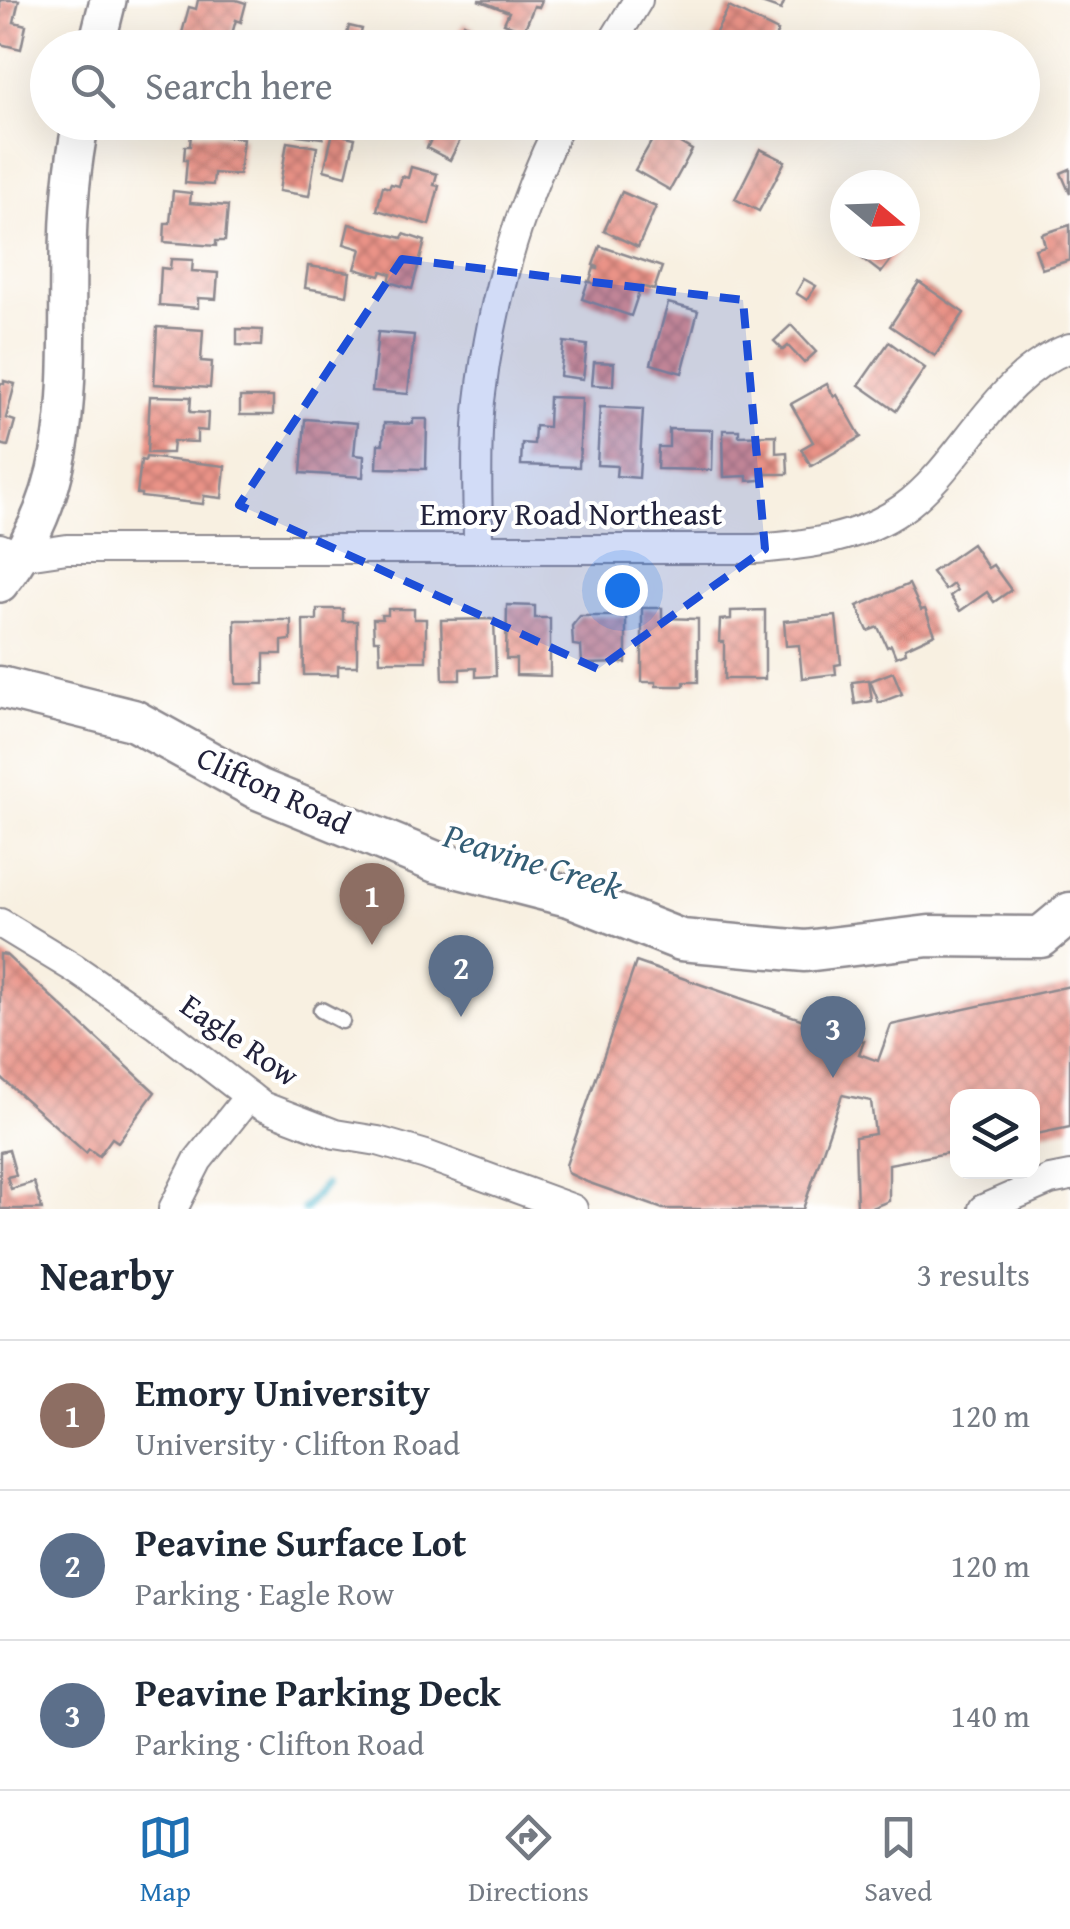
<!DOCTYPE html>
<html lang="en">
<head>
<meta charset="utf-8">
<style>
	body { margin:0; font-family:"Gentium Book Plus",serif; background:#f2f2f3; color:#1f2937 }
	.controls { position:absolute; right:30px; bottom:30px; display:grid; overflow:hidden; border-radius:20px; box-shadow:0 10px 40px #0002 }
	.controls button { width:90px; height:90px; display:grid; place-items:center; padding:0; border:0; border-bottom:2px solid #e0e1e3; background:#fff; color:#1f2937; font:50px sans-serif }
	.compass { position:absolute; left:830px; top:170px; width:90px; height:90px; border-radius:50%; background:#fff; box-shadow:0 10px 40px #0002; rotate:109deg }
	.you { position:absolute; left:622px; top:590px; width:35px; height:35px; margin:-25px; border:8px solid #fff; border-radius:50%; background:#1a73e8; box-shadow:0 0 0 15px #1a73e833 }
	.badge { display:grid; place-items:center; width:65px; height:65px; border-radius:50%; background:#1f6fb2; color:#fff; font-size:32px; font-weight:700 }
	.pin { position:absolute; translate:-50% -82px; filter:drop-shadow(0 2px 5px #0008) }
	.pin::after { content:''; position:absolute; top:52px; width:35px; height:30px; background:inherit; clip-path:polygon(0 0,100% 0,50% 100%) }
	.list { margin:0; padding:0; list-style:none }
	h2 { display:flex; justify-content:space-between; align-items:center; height:130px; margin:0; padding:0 40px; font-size:42px }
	h2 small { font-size:32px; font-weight:400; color:#747a83 }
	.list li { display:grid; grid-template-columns:65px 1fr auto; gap:30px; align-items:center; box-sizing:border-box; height:150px; padding:0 40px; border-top:2px solid #e0e1e3 }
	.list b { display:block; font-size:38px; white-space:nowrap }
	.list p { margin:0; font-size:32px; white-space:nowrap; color:#747a83 }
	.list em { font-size:32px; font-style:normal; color:#747a83 }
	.icon { flex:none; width:55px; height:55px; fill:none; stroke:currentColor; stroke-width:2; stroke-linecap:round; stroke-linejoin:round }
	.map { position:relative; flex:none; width:1070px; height:1209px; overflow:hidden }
	.search { position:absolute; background:#fff; box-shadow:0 10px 40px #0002; left:30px; right:30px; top:30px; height:110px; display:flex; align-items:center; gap:25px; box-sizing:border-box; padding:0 35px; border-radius:55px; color:#747a83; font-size:38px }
	.sheet { height:580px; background:#fff }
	nav { display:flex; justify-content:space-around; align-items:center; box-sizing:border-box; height:140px; border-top:2px solid #e0e1e3; background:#fff; font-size:28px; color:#747a83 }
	nav a { display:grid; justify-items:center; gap:5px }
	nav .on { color:#1f6fb2 }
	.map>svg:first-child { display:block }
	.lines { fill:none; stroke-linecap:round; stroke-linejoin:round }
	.stream { stroke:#4db5cb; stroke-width:8 }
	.building { fill:url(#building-cross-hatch) }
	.service-casing { stroke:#8d898e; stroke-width:19 }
	.minor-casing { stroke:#8d898e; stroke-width:32 }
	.tertiary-casing { stroke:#8d898e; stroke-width:40 }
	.secondary-casing { stroke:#8d898e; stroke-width:45 }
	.service { stroke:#fff; stroke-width:14 }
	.minor { stroke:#fff; stroke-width:28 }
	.tertiary { stroke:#fff; stroke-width:35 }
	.secondary { stroke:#fff; stroke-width:40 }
	.marked { fill:#1d4ed8; fill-opacity:0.2; stroke:#1d4ed8; stroke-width:8; stroke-dasharray:20 12; stroke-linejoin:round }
	.labels { text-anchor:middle; stroke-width:8; stroke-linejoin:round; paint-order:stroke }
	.street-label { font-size:32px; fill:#22223b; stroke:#fff }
	.water-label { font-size:35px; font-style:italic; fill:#335d75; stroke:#fff }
</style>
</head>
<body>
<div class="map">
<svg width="1070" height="1209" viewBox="0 0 1070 1209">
	<defs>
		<pattern id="building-cross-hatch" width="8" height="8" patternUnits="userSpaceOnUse" patternTransform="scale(2.5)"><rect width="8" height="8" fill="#ea9387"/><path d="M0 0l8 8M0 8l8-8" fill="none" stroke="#bd7870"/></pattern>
	</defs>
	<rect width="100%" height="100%" fill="#fff"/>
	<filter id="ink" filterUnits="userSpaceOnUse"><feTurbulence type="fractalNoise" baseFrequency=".01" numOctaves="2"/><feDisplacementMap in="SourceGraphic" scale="20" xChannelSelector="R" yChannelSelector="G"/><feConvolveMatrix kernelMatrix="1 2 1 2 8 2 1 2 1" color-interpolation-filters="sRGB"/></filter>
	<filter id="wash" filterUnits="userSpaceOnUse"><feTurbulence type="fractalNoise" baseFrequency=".0048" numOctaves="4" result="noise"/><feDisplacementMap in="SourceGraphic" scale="40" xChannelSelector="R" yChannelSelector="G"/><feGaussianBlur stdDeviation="2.25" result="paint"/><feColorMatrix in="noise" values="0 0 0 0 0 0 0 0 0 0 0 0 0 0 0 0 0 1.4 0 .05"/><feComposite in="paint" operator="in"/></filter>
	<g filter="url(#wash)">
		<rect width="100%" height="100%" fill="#f8f0e1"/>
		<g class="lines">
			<path class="stream" d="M304,1209L325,1185"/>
		</g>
		<g id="blocks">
			<g class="building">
				<path d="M0,0H19L14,22L26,25L21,49L0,44Z"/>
				<path d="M198,0H236L246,3L241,22L236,20L228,48L188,46L191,35L182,33L189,7L196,9Z"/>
				<path d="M478,0H542L539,7L534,6L524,31L504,23L509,12Z"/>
				<path d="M753,0H785L781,10Z"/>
				<path d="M729,7L778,31L770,48H708Z"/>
				<path d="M464,23L510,48H450Z"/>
				<path d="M349,26L362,29L357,48H344Z"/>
				<path d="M272,39L302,46L301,48H270Z"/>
				<path d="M299,122H325L323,138L297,135Z"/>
				<path d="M439,122H469L450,160L427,148Z"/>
				<path d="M705,122H742L733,139Z"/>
				<path d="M335,124L348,127L345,136L355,138L346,176L324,170Z"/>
				<path d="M658,130L692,150L670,190L635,170Z"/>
				<path d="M191,133L243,138L239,175L214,173L213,185L185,183L187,160H184L185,146H190Z"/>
				<path d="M287,142L317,147L309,196L279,191Z"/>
				<path d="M760,149L785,161L759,211L735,199Z"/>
				<path d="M411,167L437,174L434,185L439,186L429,225L377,210L383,186L389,188L391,184L399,186L402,176L408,178Z"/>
				<path d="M1070,169V194L1061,173Z"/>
				<path d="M173,191L191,193L190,203L228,206L225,241H216V246L164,242L165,223H170Z"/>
				<path d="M622,192L656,207L638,247L604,231Z"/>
				<path d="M349,224L402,238L404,234L425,241L412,289L389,282L391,274L382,271L380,276L355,269L361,249L344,244Z"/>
				<path d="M1070,225V260L1042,269L1035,249L1045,246L1042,234Z"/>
				<path d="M867,245H893L899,249L881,273L859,256Z"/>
				<path d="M600,246L662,267L654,290L641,286L631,316L582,299L588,281L592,283L590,280L594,268L598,269V267L593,265Z"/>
				<path d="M171,259L193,260L192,271L218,273L216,299L198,298V308L159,305L161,268L170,269Z"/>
				<path d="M308,266L350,272L347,295L305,288Z"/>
				<path d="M804,279L816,286L807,300L796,293Z"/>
				<path d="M919,282L964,313L935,356L890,326Z"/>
				<path d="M668,303L698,311L682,373L651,364Z"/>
				<path d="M791,325L816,352L804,363L788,346L783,350L774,341Z"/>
				<path d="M157,327L203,330L201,361L212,362L210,388L154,384Z"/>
				<path d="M237,329L262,330L261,346L237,345Z"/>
				<path d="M378,332L414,335L408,394L372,391Z"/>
				<path d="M564,342L587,345L583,379L560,376Z"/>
				<path d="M889,342L925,368L896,411L859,385Z"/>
				<path d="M594,362L614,363L613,386L592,385Z"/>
				<path d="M4,381L15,384L6,418L15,421L8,446L0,444V383L4,384Z"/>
				<path d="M827,384L834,397L837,395L861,437L811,466L801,449L813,442L791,404Z"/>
				<path d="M150,396L191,397L190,412L208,413L207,431L197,430V442L173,441L172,453H147Z"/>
				<rect x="240" y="397" width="33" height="18"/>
				<path d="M549,397L582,398L579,467L521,465L522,443L534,444L535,426L548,427Z"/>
				<path d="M600,407L643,409L639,478L616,476L617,466L597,465Z"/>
				<path d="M305,419L357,423L354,455L364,456L363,477L301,473Z"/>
				<path d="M413,419H427L426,469L377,468L378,444H383L384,423L413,424Z"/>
				<path d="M669,429L713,430L712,470L657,469L658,447H669Z"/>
				<path d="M723,430H739V436L776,435V453L787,452L788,474H760V480L747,481V476L724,477Z"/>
				<path d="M146,457L225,466L222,498L204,496L203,504L141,497V494H137L141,460L145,461Z"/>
				<path d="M972,544L988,568L993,565L1011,590L994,602L987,592L960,611L950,596L957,591L953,584L945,590L932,572Z"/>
				<path d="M909,584L921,610L925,609L935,634L905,648L906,653L896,657L891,645L887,647L878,627L868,631L857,606Z"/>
				<path d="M507,605L535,606V618H550V676L516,675V659H506Z"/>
				<path d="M642,608H662V618L698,619V682H684V686H656V682H642Z"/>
				<path d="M317,609H343V621H357V666H338V675H304L303,620H317Z"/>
				<path d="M388,609H414V619H426V661H380L379,640H374L373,619H382L381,615H388Z"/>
				<path d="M765,610V679H724V642H719L720,620L731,619V611Z"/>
				<path d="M580,616H626V663L582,664L581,646L573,645L572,626Z"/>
				<path d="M836,616L841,664L835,665L836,674L802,678L799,645L786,646L784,621Z"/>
				<path d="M494,619L496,676L476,677V668L460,669V680H443L441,620Z"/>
				<path d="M235,620H291V640L282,641V654H264V684H236Z"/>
				<path d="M893,672L902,694L879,703L870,681Z"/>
				<path d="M869,680L872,701L855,704L852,682Z"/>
				<path d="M0,954L6,955L155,1092L118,1142L112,1138L99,1156L89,1149L86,1153L0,1077Z"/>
				<path d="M636,962L864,1041L859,1054L878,1061L891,1025L1070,986V1127L1032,1135V1096H958V1151L889,1164V1201L869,1209H857L855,1137L875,1134L871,1101L842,1095L803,1209H663L587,1182L568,1173L566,1165Z"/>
				<path d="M9,1150L16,1175L7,1177L11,1189L34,1182L42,1209H0V1152Z"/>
			</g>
		</g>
	</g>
	<g filter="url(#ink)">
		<use href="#blocks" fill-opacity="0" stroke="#8d898e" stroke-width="2.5"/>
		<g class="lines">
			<g class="service-casing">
				<path id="service" d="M321,1010L342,1021"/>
			</g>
			<g class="minor-casing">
				<g id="minor">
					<path d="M609,48L638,0"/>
					<path d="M478,547C478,499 475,450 480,401C491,304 517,210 561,122"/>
					<path d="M0,548L20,556L67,549H756C807,545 860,539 903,508C963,465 995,375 1070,348"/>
					<path d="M0,923L74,968L157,1025L262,1106L335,1134L378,1141L426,1155L573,1209"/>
					<path d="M173,1209L198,1160L249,1096"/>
					<path d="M983,1209L1050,1180L1070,1176"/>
				</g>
			</g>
			<g class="tertiary-casing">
				<g id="tertiary">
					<path d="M96,48L108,0"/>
					<path d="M0,584C78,487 66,376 68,260C68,214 72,167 81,122"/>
				</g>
			</g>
			<g class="secondary-casing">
				<path id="secondary" d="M0,687L133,720L258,789L436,862L572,897L681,940L805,951L929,936L1041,937L1070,913"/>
			</g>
			<use href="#service" class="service"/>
			<use href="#minor" class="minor"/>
			<use href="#tertiary" class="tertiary"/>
			<use href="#secondary" class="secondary"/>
		</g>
	</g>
	<path class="marked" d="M402,259L743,300L765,549L598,669L239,505Z"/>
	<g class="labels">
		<g class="street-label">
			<text x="571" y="525">Emory Road Northeast</text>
			<text transform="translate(274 790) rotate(25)" y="11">Clifton Road</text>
			<text transform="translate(240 1040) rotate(35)" y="11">Eagle Row</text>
		</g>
		<g class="water-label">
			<text transform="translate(533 861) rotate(17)" y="12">Peavine Creek</text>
		</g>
	</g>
</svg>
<div class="controls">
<button><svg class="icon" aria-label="layers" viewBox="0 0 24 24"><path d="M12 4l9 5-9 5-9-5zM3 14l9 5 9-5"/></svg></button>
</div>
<svg class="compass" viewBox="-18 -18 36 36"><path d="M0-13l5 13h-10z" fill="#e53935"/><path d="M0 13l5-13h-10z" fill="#747a83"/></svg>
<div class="you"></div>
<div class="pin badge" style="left:372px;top:945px;background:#8d6e63">1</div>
<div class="pin badge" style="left:461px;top:1017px;background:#5c6f8a">2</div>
<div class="pin badge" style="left:833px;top:1078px;background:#5c6f8a">3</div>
<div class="search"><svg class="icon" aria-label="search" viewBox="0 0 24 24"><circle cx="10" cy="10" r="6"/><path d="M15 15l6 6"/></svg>Search here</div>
</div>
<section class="sheet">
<h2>Nearby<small>3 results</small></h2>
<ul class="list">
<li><span class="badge" style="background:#8d6e63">1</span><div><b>Emory University</b><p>University · Clifton Road</p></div><em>120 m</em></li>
<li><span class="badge" style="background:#5c6f8a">2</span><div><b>Peavine Surface Lot</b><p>Parking · Eagle Row</p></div><em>120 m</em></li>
<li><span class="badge" style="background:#5c6f8a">3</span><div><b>Peavine Parking Deck</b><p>Parking · Clifton Road</p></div><em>140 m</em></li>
</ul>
</section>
<nav>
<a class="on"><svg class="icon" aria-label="map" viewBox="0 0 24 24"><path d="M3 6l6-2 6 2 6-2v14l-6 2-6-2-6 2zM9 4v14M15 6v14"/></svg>Map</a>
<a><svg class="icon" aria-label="directions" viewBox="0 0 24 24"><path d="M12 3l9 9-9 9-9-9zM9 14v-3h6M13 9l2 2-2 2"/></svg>Directions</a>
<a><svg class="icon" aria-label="saved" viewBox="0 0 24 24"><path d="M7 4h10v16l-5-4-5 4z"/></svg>Saved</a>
</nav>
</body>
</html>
